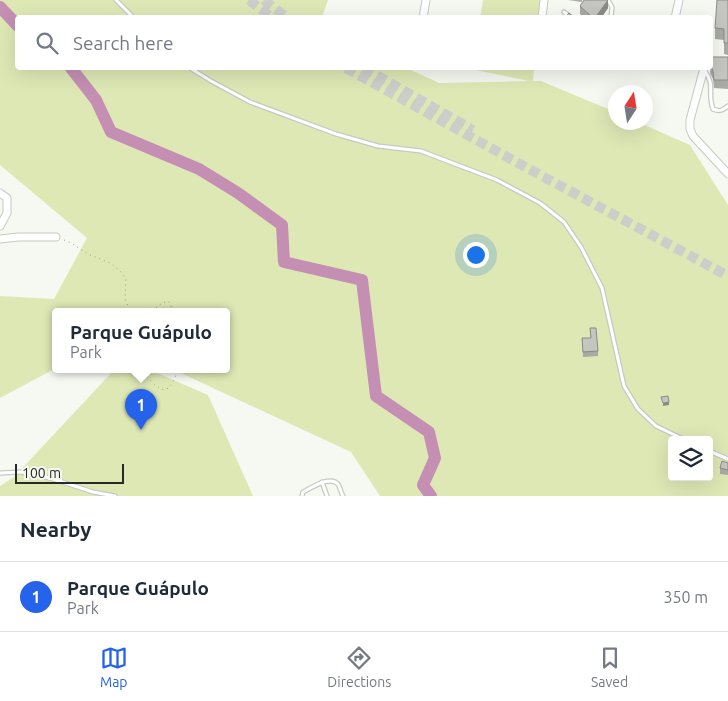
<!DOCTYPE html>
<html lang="en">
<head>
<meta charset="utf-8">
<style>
	body { margin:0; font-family:Ubuntu,sans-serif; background:#f6f6f7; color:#1f2937 }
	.controls { position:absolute; right:15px; bottom:15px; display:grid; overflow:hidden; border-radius:5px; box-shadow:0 5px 20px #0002 }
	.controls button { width:45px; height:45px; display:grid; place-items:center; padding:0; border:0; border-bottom:1px solid #e0e1e3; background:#fff; color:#1f2937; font:25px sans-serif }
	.compass { position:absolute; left:608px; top:85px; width:45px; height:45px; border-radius:50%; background:#fff; box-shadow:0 5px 20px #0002; rotate:12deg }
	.scale { position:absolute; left:15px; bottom:12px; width:109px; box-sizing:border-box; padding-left:5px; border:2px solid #282826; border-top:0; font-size:14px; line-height:18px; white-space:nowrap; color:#282826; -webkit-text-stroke:4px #f6f8f2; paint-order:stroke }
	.you { position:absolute; left:475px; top:254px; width:18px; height:18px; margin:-12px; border:4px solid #fff; border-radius:50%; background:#1a73e8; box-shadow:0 0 0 8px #1a73e833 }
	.badge { display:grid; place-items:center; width:32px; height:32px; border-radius:50%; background:#2563eb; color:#fff; font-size:16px; font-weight:700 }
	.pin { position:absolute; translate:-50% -41px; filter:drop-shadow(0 1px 2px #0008) }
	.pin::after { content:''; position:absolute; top:26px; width:18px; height:15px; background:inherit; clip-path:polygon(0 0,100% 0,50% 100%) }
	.popup { position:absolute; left:52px; top:308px; width:178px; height:65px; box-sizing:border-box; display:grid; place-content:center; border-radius:5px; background:#fff; filter:drop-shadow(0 1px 4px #0005); font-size:16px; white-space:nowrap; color:#747a83 }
	.popup b { font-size:19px; color:#1f2937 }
	.popup::after { content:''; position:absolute; left:50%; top:100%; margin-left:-10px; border:10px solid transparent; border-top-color:#fff }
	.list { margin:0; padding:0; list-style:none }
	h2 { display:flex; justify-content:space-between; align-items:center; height:65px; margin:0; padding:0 20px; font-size:21px }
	h2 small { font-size:16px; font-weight:400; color:#747a83 }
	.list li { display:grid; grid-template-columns:32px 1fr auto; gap:15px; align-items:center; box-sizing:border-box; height:70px; padding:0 20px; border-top:1px solid #e0e1e3 }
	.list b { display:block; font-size:19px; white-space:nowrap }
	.list p { margin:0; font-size:16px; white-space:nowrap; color:#747a83 }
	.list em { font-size:16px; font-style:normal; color:#747a83 }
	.icon { flex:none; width:28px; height:28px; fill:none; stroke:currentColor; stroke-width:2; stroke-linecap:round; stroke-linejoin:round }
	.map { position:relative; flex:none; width:728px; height:496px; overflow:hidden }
	.search { position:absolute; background:#fff; box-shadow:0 5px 20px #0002; left:15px; right:15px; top:15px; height:55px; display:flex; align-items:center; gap:12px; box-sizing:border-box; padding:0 18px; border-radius:5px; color:#747a83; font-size:19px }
	.sheet { height:135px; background:#fff }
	nav { display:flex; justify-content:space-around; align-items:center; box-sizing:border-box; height:70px; border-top:1px solid #e0e1e3; background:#fff; font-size:14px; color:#747a83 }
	nav a { display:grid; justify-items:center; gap:2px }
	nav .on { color:#2563eb }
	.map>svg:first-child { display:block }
	.green { fill:#dee8b5; fill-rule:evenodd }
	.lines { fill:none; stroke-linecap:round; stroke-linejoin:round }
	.river { stroke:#c58fb3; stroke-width:12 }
	.primary-tunnel { stroke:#cdcec9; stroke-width:10; stroke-dasharray:10 5; stroke-linecap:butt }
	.lane-casing { stroke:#c7c9c3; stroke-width:5.5 }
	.street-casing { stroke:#c7c9c3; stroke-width:9 }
	.path { stroke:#969793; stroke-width:1; stroke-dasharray:1 4; stroke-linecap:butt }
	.lane { stroke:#fff; stroke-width:3 }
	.street { stroke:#fff; stroke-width:7 }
	.wall { fill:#a9aaa6 }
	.shaded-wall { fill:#8a8b87 }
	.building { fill:#c5c6c1; stroke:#8a8b87 }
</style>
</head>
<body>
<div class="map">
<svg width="728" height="496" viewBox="0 0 728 496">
	<rect width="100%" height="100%" fill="#f6f8f2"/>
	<g class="green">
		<path d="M0,0H328L322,17L18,18V68H407L439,83L529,81L471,69V68H534L533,81H541L615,112L616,122L640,123L690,145L728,205V496H380L351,452L172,369H226V311H56V368L0,398V296L54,299L87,238L0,165ZM672,440H709V477H672Z"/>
		<path d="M483,0H543L541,17L480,18Z"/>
		<path d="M115,369H148L208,395L253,496H0V486L14,477Z"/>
	</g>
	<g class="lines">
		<g class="river">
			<path d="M0,7L18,26"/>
			<path d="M71,68L96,100L111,132L199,169L238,193L282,225L284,262L362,280L376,396L429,432L435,458L423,485L431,496"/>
		</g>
		<g class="primary-tunnel">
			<path d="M249,0L272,18"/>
			<path d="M264,0L287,18"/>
			<path d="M346,68L529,169L728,276"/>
			<path d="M364,68L473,130"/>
		</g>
		<g class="lane-casing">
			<g id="lane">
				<path d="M116,0L134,18"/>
				<path d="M608,0L612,7L611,18"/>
				<path d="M564,12L572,18"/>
				<path d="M190,68L211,81L250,102L336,134L378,146L421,151L497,180L540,203L564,222L581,247L602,288L624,386L638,409L656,426L685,440"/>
				<path d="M704,70C716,85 707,93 713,109C720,112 723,110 728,106"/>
				<path d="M709,451L728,459"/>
				<path d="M0,473L22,472L50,478L93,492L115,496"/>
				<path d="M322,482L327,496"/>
				<path d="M302,496L303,492C311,488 330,475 338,484C340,487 341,493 343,496"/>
			</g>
		</g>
		<g class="street-casing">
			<g id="street">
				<path d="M423,18L426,0"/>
				<path d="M542,18L544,0"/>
				<path d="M675,18L679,0"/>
				<path d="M704,68L690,120V129L693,136L728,174"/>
				<path d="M0,193L7,198V213L0,226"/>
				<path d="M0,239L18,237H56"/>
			</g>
		</g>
		<g class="path">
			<path d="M64,240L71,243L88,254L110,263L120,271L126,279L125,299L130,311"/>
			<path d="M152,311L162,303L168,301L171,305L172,311"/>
			<path d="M134,369L148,378L156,386L164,390C172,388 174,379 177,373"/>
		</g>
		<use href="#lane" class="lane"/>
		<use href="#street" class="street"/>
	</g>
	<g class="wall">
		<path d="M568,0H582V2Z"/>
		<path d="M728,0V55L724,54V40L715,39V28Z"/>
		<path d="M580,6L608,8L601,18H584L580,14Z"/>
		<path d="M711,57H728V89L714,88L713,79L710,73Z"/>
		<path d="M582,338L598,351V356L583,357Z"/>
		<path d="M728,463V475L720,474V468Z"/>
	</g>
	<g class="shaded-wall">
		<path d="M608,0V8L601,18H595Z"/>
		<path d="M669,402V405L663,406V403Z"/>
	</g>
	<g class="building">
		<path d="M584,0H608L595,18H593L580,6Z"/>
		<path d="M717,0H728V43H724V29L715,28Z"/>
		<path d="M569,13L574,18H565Z"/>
		<path d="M711,57H728V80H714L713,71L710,65Z"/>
		<path d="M590,328H596L598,351L583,352L582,338H591Z"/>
		<path d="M668,396L669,402L663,403L661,397Z"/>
		<path d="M722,461L728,463V470L720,468Z"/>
	</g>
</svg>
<div class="controls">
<button><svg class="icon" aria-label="layers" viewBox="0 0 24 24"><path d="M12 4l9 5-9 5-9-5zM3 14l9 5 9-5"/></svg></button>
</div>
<svg class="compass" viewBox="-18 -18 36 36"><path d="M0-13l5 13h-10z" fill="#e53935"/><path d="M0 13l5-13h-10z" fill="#747a83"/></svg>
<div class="scale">100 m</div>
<div class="you"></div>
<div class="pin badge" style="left:141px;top:430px">1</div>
<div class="popup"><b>Parque Guápulo</b>Park</div>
<div class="search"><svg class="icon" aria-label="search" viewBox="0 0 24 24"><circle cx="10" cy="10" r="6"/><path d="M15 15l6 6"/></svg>Search here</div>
</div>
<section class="sheet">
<h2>Nearby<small></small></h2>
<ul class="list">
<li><span class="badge">1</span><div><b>Parque Guápulo</b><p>Park</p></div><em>350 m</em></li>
</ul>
</section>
<nav>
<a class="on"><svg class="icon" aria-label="map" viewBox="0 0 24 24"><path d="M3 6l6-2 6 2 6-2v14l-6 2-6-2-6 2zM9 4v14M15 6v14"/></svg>Map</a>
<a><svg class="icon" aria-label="directions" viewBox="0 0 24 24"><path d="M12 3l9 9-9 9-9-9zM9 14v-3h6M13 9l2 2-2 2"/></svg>Directions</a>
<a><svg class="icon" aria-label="saved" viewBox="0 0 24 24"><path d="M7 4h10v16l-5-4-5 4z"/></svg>Saved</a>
</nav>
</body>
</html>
